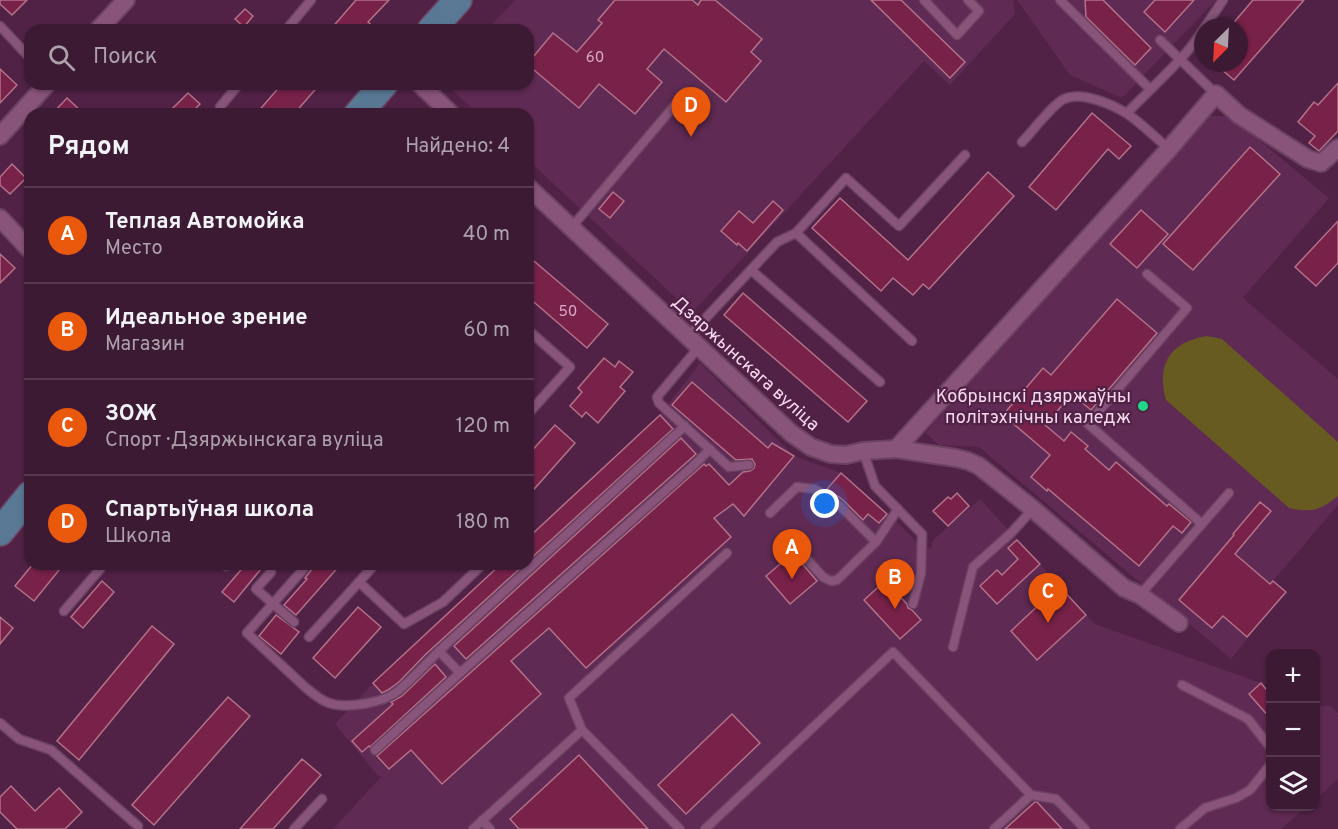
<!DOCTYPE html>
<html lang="ru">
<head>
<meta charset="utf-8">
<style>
	body { margin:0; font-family:Overpass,sans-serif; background:#44233c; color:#f1f3f6 }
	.controls { position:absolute; right:18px; bottom:18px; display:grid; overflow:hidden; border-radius:12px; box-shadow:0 2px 4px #0004 }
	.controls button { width:54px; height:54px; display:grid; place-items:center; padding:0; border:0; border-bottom:2px solid #56384f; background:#3d1a34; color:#f1f3f6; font:30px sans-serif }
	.compass { position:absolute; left:1194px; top:18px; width:54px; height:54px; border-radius:50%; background:#3d1a34; box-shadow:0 2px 4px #0004; rotate:204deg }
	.you { position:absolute; left:825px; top:504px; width:21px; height:21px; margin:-15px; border:4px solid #fff; border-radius:50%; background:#1a73e8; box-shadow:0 0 0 9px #1a73e833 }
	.badge { display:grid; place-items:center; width:39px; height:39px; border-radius:50%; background:#ea580c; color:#fff; font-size:20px; font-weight:700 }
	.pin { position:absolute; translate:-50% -50px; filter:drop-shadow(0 2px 3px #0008) }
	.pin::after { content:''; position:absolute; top:32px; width:21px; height:18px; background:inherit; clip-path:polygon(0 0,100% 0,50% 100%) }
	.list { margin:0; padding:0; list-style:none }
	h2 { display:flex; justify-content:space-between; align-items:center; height:78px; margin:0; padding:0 24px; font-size:26px }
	h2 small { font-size:20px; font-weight:400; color:#ada1ac }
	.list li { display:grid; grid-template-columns:39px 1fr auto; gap:18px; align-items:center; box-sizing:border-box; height:96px; padding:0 24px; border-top:2px solid #56384f }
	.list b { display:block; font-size:22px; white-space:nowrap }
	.list p { margin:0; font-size:20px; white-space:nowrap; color:#ada1ac }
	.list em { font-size:20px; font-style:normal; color:#ada1ac }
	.icon { flex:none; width:33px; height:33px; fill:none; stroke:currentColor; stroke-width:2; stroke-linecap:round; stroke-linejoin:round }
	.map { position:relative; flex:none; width:1338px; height:829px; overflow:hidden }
	.search { position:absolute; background:#3d1a34; box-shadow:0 2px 4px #0004; left:24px; top:24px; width:510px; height:66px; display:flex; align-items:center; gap:15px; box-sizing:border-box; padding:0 21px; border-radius:18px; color:#ada1ac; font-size:22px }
	.panel { position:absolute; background:#3d1a34; box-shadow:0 2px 4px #0004; left:24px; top:108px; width:510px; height:462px; border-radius:18px }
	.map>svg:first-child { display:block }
	.built { fill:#5f2a53 }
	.green { fill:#685b21 }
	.building { fill:#792249; stroke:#b37289; stroke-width:1.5 }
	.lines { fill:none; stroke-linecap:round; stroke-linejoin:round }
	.service-casing { stroke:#6b4262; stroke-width:11 }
	.minor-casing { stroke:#6b4262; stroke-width:20 }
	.primary-casing { stroke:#6b4262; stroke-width:30 }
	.service { stroke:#88547a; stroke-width:8 }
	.minor { stroke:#88547a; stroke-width:16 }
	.primary { stroke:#597894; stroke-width:27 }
	.poi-dot { fill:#1fd887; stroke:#512246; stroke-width:2 }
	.labels { text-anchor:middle; stroke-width:4.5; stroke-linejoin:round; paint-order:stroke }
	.number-label { font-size:15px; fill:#d8abc5 }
	.street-label { font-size:18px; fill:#f7d9ee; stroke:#512246 }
	.poi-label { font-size:18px; fill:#f7d9ee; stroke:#512246; text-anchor:end }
</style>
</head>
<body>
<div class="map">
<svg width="1338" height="829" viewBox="0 0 1338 829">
	<rect width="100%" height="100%" fill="#512246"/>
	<g class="built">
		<path d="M515,0H1013L1015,14L950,85L924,61L692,313L528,160V114H478L446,84H528V30H487Z"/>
		<path d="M1017,0H1216L1122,98L1070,75Z"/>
		<path d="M1209,116H1230L1329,198L1243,298L1338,379V505L1273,581L1286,591L1231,659L979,447L939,445L925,433Z"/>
		<path d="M700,363L794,456L841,473L900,525L920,545L931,549L933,540L980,499L1095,624L1261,683L1270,694V806L1306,807L1281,829H333L382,776L379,777L335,724L373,683L501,564H528V538L660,415Z"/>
		<path d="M1316,706H1331L1338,713V779L1316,799Z"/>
	</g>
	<path class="green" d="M1207,336L1222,339L1338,442V496C1321,510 1311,513 1289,508L1166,400C1156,364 1170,342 1207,336Z"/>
	<g class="building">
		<path d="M0,0H27L12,15L0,4Z"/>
		<path d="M356,0H389L368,22L377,30H330Z"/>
		<path d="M615,0H692L698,5L701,0H715L762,39L751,52L761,61L726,102L664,49L647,69L662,82L635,114L599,84L579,108L528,65V63L553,33L577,52L602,23L598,20Z"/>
		<path d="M871,0H901L965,62L950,78Z"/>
		<path d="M1085,0H1103L1151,48L1135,65L1086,17Z"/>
		<path d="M1155,0H1194L1165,32L1144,12Z"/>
		<path d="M1253,0H1304L1234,80L1214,63H1239V27H1230Z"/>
		<path d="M245,9L253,16L244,27L235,19Z"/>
		<path d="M0,69L17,85L0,103Z"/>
		<path d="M1338,83V131L1319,151L1309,143L1315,136L1298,122L1314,102L1318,105Z"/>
		<path d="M282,84H320L294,114H256Z"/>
		<path d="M188,93L200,104L190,114H167Z"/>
		<path d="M67,98L84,114H52Z"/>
		<path d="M1092,113L1131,146L1119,159L1108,149L1056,210L1029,187Z"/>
		<path d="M1250,147L1280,174L1193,270L1163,244Z"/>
		<path d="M12,164L26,178L10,194L0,185V177Z"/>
		<path d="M988,172L1014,196L929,289L923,284L913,295L893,278L881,291L812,228L840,198L908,260Z"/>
		<path d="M613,192L624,201L610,218L599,209Z"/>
		<path d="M773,201L783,210L747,251L738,243L737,245L721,231L739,211L753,223Z"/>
		<path d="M1141,210L1168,234L1137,268L1110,244Z"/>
		<path d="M1338,221V263L1316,286L1295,267Z"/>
		<path d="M0,254L15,268L0,283Z"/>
		<path d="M528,256L608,324L587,348L528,297Z"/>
		<path d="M743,293L867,401L848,422L724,315Z"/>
		<path d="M1117,299L1157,333L1091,410L1072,394L1045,425L1064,441L1071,432L1088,446L1085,449L1109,470L1116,462L1167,506L1169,504L1191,522L1182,533L1173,526L1139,566L1048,489L1047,491L1031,477L1050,455L1003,415L1043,368L1051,375Z"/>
		<path d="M604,358L615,367L619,361L633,372L620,387L625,391L598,423L586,412L582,417L570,406L582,392L578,388Z"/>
		<path d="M692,382L768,448L772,443L794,456L744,516L733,504L714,518L731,537L586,668L549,628L511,661L541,694L442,784L411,750L389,769L377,756L704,464L706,466L709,464L729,485L743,472L750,471L754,468L755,464L752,459L736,460L672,405Z"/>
		<path d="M660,415L673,429L528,561V538Z"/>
		<path d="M555,425L575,443L528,496V455Z"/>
		<path d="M681,438L696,454L466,659L454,646Z"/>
		<path d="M841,473L887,514L879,523L868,514L863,520L842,499L827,489Z"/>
		<path d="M957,493L969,506L948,526L933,511L948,497L951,499Z"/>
		<path d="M1260,502L1271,511L1235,554L1270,584L1273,581L1286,592L1247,637L1223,616L1212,628L1179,600L1234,535L1233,534Z"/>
		<path d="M1017,540L1040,564L997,604L980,586L997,570L1002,575L1018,559L1008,548Z"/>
		<path d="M793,553L817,581L790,604L766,576Z"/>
		<path d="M33,564H64L34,601L15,586Z"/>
		<path d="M246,564H265L234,602L222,592Z"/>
		<path d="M314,564H341L296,615L284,605L307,579L305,578L313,568Z"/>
		<path d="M501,564H525L426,654L399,682L388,690L382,693L373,683Z"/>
		<path d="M102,581L114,592L83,628L71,617Z"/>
		<path d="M885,581L907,604L908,608L912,610L921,620L900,639L864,600Z"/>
		<path d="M1059,586L1086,615L1037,660L1011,631Z"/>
		<path d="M358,607L381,627L335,678L313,658Z"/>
		<path d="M276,615L299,632L281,654L259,636Z"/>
		<path d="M0,617L13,628L0,644Z"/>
		<path d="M152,626L174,644L79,760L57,741Z"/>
		<path d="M435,664L446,677L370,747L369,746L362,752L352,741L393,704L391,702L402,696Z"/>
		<path d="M1261,683L1270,694V718L1249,694Z"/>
		<path d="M228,697L250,716L154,825L132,805Z"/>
		<path d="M732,714L760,743L686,814L658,785Z"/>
		<path d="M579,755L648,829H519L510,819Z"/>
		<path d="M302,759L321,775L273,829H240Z"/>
		<path d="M11,786L35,811L59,788L82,812L65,829H17L0,812V797Z"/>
		<path d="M1035,802H1037L1062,829H1005Z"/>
	</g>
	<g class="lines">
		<g class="service-casing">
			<g id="service">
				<path d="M924,0L957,35L979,11L968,0"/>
				<path d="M1060,0L1150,89"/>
				<path d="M0,26L30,58"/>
				<path d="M1205,27L1223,0"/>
				<path d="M286,30L311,0"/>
				<path d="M1160,40L1216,94"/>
				<path d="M220,107L239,84"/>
				<path d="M1127,113C1151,88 1185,59 1203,30"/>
				<path d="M1022,142C1031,133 1054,103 1064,99C1082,91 1111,104 1126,113C1139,121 1157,139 1169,149"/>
				<path d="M571,228L685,93"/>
				<path d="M796,233L912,341"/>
				<path d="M751,270L880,382"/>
				<path d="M1147,274L1187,308L1088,424L1202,524"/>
				<path d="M528,330L570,367L528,414"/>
				<path d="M688,337L777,242L796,233L846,178L899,226L965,155"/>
				<path d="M699,347L657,397L659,403L729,467L749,465"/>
				<path d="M863,451L875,486L922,534L921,573L913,604"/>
				<path d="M770,513L797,487L815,489L838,504L876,542"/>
				<path d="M786,536L823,577L831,581L837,580L876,542L898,509"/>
				<path d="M308,564L247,633L305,687C312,693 320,700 329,703C347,709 383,703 398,691C412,679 425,665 439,651"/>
				<path d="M226,566L227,564"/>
				<path d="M271,572L256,589L294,622"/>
				<path d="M359,582L375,564"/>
				<path d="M1140,595L1229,493"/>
				<path d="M64,611L101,568L96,564"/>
				<path d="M309,637L359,582L404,624L443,602L483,564"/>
				<path d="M953,647L973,567L1011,533L1033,509"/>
				<path d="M460,673L439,651L685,426"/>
				<path d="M1182,685L1248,719L1270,747"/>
				<path d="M0,723L19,739L51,750L138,826"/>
				<path d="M582,730L569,698L727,553"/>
				<path d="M375,750L460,673L693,466L710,449"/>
				<path d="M1031,795L1056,799L1085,829"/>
				<path d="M482,820L490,829"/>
				<path d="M294,829L322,799"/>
				<path d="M473,829L582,730L680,829"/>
				<path d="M705,829L893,652L1031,795L994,829"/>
				<path d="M1180,829L1205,808L1236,798L1250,790L1270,765"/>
			</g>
		</g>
		<g class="minor-casing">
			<g id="minor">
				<path d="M98,30L126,0"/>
				<path d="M420,84L451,114"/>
				<path d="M0,136L47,84"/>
				<path d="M528,187L791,433L811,447L831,454L846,455L863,451L896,449L956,458L968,461L979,466L1033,509L1124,588L1140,595L1179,623"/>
				<path d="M0,218L30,250"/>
				<path d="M896,449L1169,149L1216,94L1239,115L1308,159L1321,163L1338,148"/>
			</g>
		</g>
		<g class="primary-casing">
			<g id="primary">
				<path d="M431,30L458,0"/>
				<path d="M358,114L384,84"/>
				<path d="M0,532L30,495"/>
			</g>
		</g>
		<use href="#service" class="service"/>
		<use href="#minor" class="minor"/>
		<use href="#primary" class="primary"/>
	</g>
	<circle class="poi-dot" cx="1143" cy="406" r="6"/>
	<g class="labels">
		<g class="number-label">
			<text x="595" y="62">60</text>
			<text x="568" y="316">50</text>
		</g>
		<g class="street-label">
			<text transform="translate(746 363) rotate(42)" y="6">Дзяржынскага вуліца</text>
		</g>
		<g class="poi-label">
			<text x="1131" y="402">Кобрынскі дзяржаўны<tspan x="1131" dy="21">політэхнічны каледж</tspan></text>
		</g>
	</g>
</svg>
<div class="controls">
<button>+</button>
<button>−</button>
<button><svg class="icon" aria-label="layers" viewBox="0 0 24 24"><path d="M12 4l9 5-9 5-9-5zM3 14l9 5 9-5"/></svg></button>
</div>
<svg class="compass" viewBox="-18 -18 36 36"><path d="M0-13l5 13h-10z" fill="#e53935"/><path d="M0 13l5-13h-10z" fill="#ada1ac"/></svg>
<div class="you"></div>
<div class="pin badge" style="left:792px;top:579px">A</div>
<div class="pin badge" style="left:895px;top:609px">B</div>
<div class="pin badge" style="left:1048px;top:623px">C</div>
<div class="pin badge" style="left:691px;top:137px">D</div>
<div class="search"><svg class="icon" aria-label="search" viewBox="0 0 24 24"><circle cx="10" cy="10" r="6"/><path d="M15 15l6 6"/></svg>Поиск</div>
<section class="panel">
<h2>Рядом<small>Найдено: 4</small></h2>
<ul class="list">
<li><span class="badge">A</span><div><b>Теплая Автомойка</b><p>Место</p></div><em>40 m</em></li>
<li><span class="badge">B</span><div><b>Идеальное зрение</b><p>Магазин</p></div><em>60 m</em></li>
<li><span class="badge">C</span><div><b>ЗОЖ</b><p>Спорт · Дзяржынскага вуліца</p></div><em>120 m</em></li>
<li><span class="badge">D</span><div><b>Спартыўная школа</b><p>Школа</p></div><em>180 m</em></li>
</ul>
</section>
</div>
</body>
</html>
